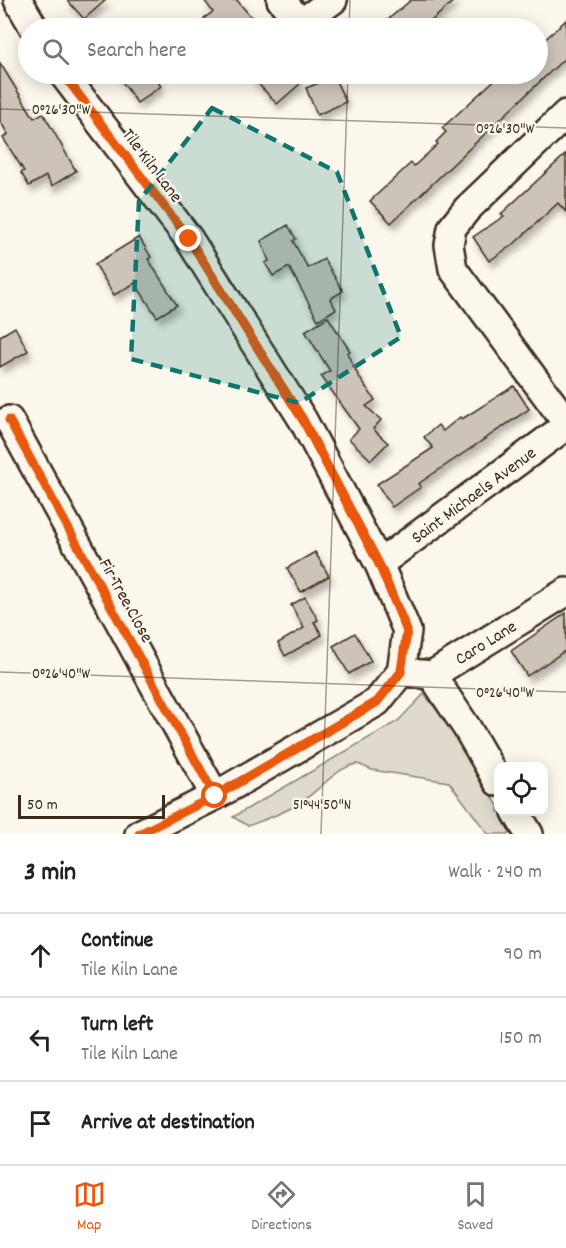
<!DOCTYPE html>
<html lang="en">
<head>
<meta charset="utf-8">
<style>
	body { margin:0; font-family:Dekko,sans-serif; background:#f6f6f6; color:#222 }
	.controls { position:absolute; right:18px; bottom:18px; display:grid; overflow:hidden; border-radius:12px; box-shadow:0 3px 15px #0003 }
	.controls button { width:54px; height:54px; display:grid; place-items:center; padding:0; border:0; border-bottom:2px solid #e0e0e0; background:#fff; color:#222; font:30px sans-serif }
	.scale { position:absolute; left:18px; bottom:15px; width:147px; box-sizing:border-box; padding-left:6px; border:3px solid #3b2a1e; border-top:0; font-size:16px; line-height:21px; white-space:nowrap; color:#3b2a1e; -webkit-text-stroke:4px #fbf7ec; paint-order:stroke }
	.stop { position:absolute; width:18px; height:18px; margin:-14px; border:4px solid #ea580c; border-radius:50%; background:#fff }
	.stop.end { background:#ea580c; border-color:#fff; box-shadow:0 2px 6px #0008 }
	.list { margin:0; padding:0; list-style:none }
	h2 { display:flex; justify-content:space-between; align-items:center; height:78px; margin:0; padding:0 24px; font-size:26px }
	h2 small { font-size:20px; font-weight:400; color:#767676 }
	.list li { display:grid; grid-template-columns:39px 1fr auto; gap:18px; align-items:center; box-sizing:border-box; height:84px; padding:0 24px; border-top:2px solid #e0e0e0 }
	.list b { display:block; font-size:22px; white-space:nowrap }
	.list p { margin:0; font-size:20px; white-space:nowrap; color:#767676 }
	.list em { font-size:20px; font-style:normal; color:#767676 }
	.icon { flex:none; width:33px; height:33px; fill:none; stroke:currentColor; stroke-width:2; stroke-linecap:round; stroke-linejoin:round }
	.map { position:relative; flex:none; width:566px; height:834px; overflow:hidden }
	.search { position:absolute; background:#fff; box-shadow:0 3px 15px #0003; left:18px; right:18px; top:18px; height:66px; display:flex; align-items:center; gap:15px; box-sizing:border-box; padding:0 21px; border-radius:33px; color:#767676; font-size:22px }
	.sheet { height:330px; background:#fff }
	nav { display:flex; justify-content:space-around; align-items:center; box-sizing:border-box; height:84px; border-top:2px solid #e0e0e0; background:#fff; font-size:16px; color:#767676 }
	nav a { display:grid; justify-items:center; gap:3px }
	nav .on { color:#ea580c }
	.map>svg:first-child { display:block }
	.green { fill:#dfd9ce; stroke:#8d8276; stroke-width:1.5 }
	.building { fill:#ccc4b9; stroke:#3b2a1e; stroke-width:1.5; filter:url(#shadow) }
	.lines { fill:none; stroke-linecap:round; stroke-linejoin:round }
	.minor-casing { stroke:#3b2a1e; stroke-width:32 }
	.minor { stroke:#fbf7ec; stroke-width:27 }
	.cycleway-casing { stroke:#fbf7ec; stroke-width:13 }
	.cycleway { stroke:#e8590c; stroke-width:9 }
	.route { stroke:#ea580c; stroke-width:8 }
	.marked { fill:#0f766e; fill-opacity:0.2; stroke:#0f766e; stroke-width:4.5; stroke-dasharray:12 8; stroke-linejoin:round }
	.ticks { fill:none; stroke:#3b2a1e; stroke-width:1.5; stroke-opacity:0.45 }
	.labels { text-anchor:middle; stroke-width:4.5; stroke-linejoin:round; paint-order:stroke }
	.street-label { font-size:18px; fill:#3b2a1e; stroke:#fbf7ec }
	.ticks-label { font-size:15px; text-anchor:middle; fill:#3b2a1e; stroke:#fbf7ec; stroke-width:4.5; stroke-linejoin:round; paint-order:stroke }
</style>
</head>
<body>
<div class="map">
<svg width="566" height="834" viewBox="0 0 566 834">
	<defs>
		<filter id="shadow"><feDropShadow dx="3.5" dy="6" stdDeviation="3" flood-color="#0004"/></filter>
	</defs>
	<rect width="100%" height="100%" fill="#fbf7ec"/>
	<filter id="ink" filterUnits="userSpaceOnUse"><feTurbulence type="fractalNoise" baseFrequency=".0167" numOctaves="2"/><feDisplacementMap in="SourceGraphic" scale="12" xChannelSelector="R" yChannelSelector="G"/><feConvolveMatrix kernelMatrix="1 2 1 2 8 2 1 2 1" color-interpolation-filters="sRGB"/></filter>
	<g filter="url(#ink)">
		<path class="green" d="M424,694L458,737L498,806V812H502L515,834H488L449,782L372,770L358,764C337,766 318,792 300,803C284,813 266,819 248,826L233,817L398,721Z"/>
		<g class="building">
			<path d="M67,0H106L84,19Z"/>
			<path d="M204,0H237L260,28H213L204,18L213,12Z"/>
			<path d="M411,0H455L423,28H378Z"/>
			<path d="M566,20V57L391,223L370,201L411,163L414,166L438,144L436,142L446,132L442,128L501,74H537V47Z"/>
			<path d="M0,63L34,118L43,113L76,171L52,186L46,176L29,186L21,173L24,171L3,138L8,134L0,121Z"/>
			<path d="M117,74H152L161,86L137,103Z"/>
			<path d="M249,74H293L301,83L277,104Z"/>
			<path d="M334,77L346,102L317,115L306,88Z"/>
			<path d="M566,154V212L558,203L515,243L489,261L473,237L504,216L501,214Z"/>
			<path d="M288,225L296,239L293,241L308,268L324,259L343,291L330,299L336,309L318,320L289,267L273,276L265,263L269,261L261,241Z"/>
			<path d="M139,237L151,257L148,259L177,305L157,317L135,283L114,295L95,264Z"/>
			<path d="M328,317L350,351L347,353L359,377L375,400L366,406L381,420L373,429L388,443L371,460L349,439L359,429L321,376L330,371L305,331Z"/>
			<path d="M15,327L28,351L0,367V336Z"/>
			<path d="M514,386L529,409L418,484L421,487L392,507L377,484L433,448L424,437L438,425L443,431L460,417L462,419Z"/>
			<path d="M315,552L329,576L301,592L287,568Z"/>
			<path d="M305,597L318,620L314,622L322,635L285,656L278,643L304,628L291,605Z"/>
			<path d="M566,613V650L527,676L511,651Z"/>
			<path d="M355,633L371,661L349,674L333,646Z"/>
		</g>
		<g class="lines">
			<g class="minor-casing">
				<g id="minor">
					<path d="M18,0L34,28"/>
					<path d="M281,0L301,23L333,0"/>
					<path d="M63,74L189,239L303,420L379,564L407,631L401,672L377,702L215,796L139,834"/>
					<path d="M566,114L467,209L452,228L449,245L453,269L566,422"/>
					<path d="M9,420L215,796"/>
					<path id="s1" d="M379,564L566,426"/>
					<path id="s2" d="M401,672L432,675L566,592"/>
					<path d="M432,675L467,728L498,782"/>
					<path d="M516,812L529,834"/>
				</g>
			</g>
			<use href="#minor" class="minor"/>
			<g class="cycleway-casing">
				<g id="cycleway">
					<path d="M63,74L189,239L303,420L379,564L407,631L401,672L377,702L215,796L139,834"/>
					<path d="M9,420L215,796"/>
				</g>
			</g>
			<use href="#cycleway" class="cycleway"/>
		</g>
	</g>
	<g class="lines" filter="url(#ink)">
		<path class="route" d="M189,239L303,420L379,564L407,631L401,672L377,702L215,796"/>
	</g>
	<path class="marked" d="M212,108L337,172L401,337L299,403L131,359L139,201Z"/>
	<path class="ticks" d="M349,28L350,0M0,109L566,128M0,672L566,692M321,834L348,74"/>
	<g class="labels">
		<g class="street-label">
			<text transform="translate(153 165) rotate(53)" y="6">Tile Kiln Lane</text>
			<text dy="6" stroke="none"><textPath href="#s1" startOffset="117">Saint Michaels Avenue</textPath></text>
			<text transform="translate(127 600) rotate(61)" y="6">Fir Tree Close</text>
			<text dy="6" stroke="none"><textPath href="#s2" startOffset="94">Caro Lane</textPath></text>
		</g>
	</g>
	<g class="ticks-label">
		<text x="61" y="114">0°26'30"W</text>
		<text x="505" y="133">0°26'30"W</text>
		<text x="61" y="678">0°26'40"W</text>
		<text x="505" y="697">0°26'40"W</text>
		<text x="322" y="809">51°44'50"N</text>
	</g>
</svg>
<div class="controls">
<button><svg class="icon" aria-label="locate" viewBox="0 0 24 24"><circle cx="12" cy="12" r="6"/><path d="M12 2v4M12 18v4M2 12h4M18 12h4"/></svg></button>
</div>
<div class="scale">50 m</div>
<div class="stop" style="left:215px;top:796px"></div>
<div class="stop end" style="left:189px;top:239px"></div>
<div class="search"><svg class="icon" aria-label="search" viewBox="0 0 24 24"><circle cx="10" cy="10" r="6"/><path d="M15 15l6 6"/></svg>Search here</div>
</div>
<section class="sheet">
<h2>3 min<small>Walk · 240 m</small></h2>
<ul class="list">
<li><svg class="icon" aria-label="ahead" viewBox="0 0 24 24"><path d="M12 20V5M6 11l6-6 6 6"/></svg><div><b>Continue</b><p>Tile Kiln Lane</p></div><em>90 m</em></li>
<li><svg class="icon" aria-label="left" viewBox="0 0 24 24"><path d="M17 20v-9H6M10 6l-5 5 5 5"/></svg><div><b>Turn left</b><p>Tile Kiln Lane</p></div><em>150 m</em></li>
<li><svg class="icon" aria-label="arrive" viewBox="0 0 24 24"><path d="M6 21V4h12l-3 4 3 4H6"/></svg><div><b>Arrive at destination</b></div></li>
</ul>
</section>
<nav>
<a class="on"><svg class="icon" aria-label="map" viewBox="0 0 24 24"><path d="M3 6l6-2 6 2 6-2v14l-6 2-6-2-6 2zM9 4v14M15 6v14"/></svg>Map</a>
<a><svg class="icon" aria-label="directions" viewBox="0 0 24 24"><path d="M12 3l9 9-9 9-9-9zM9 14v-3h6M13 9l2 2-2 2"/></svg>Directions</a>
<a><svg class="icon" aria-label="saved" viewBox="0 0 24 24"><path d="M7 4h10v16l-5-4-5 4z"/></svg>Saved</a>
</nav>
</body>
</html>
